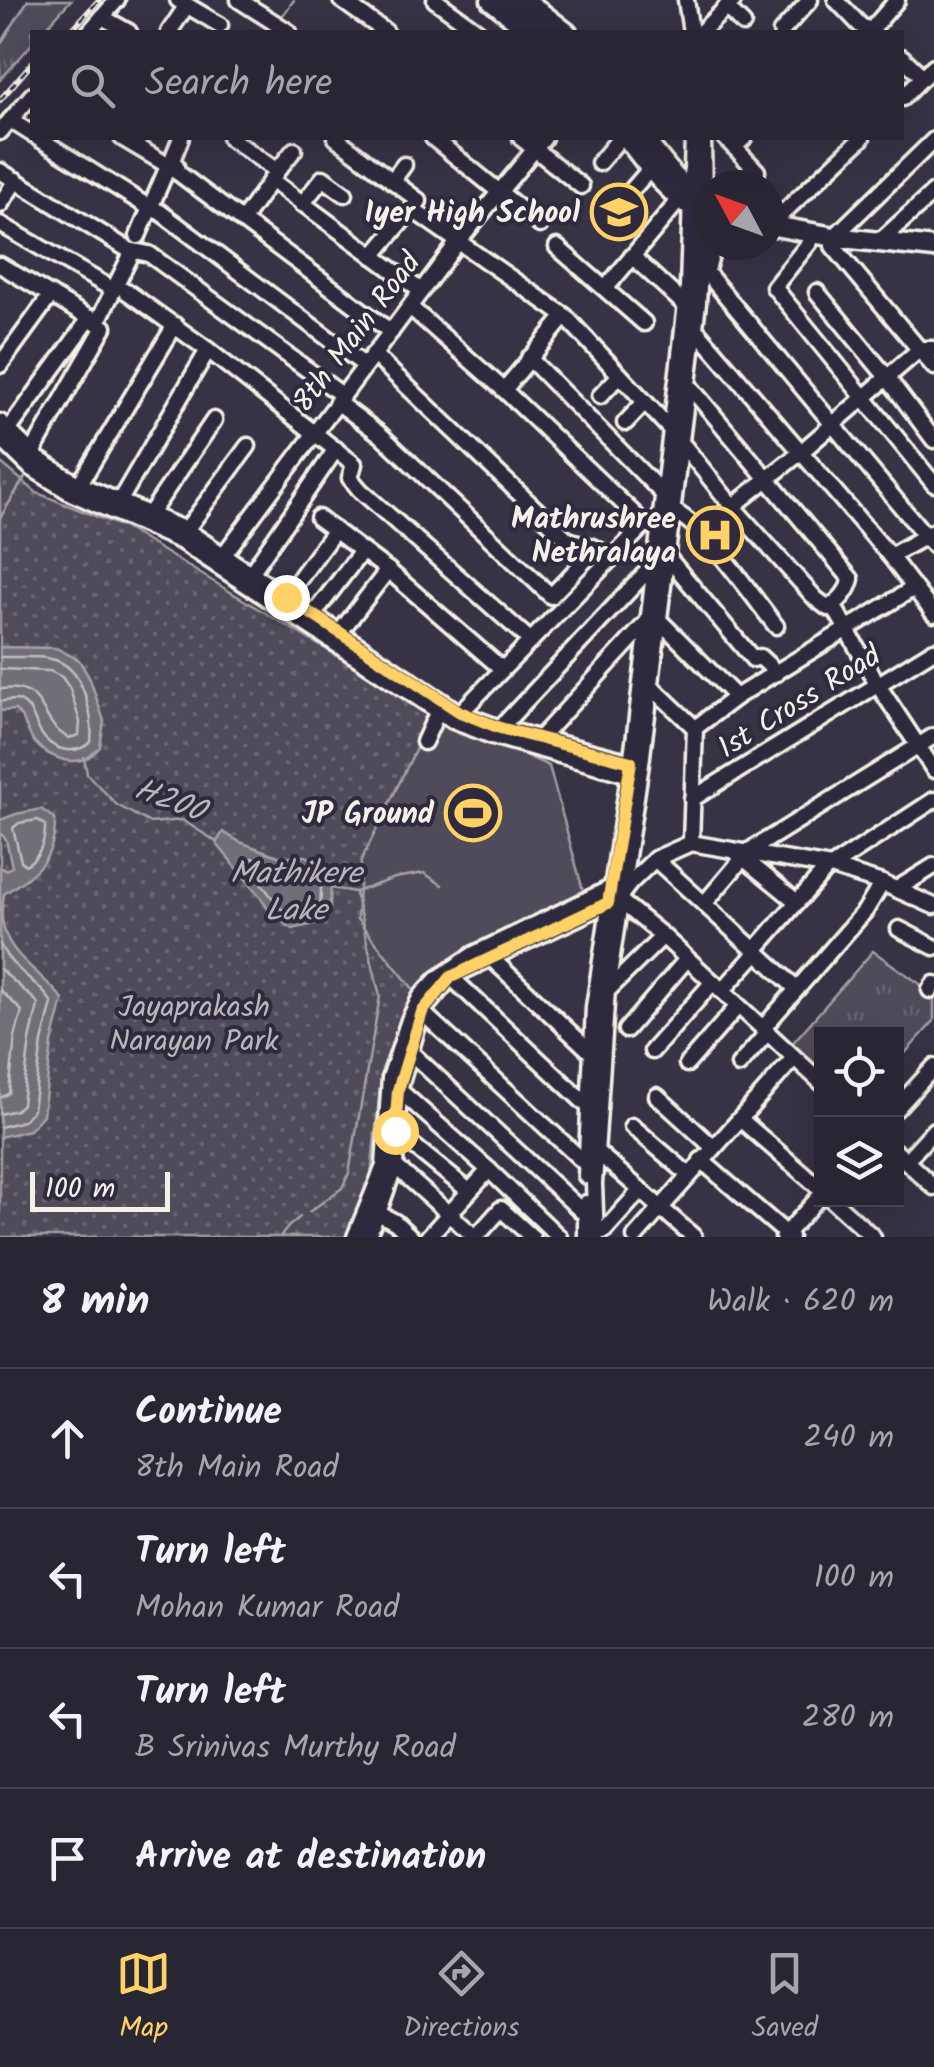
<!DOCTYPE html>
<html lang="en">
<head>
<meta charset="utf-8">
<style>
	body { margin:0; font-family:Kalam,sans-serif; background:#35323f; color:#f1f3f6 }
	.controls { position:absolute; right:30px; bottom:30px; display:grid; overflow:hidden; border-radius:0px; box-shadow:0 10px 40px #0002 }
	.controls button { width:90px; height:90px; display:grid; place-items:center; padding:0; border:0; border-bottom:2px solid #45434e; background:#292633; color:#f1f3f6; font:50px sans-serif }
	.compass { position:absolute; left:694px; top:170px; width:90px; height:90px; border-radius:50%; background:#292633; box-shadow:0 10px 40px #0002; rotate:311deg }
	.scale { position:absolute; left:30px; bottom:25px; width:140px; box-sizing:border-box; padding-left:10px; border:5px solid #f4f1e8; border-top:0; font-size:28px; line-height:35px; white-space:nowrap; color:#f4f1e8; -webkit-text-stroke:8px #2f2a3d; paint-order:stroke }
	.stop { position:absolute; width:30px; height:30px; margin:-22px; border:8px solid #ffd166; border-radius:50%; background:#fff }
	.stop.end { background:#ffd166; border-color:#fff; box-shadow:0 2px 10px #0008 }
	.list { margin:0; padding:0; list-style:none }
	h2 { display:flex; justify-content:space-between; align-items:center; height:130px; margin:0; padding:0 40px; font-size:42px }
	h2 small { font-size:32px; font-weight:400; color:#a5a5ac }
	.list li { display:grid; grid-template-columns:65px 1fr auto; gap:30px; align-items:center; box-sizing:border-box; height:140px; padding:0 40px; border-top:2px solid #45434e }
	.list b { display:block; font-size:38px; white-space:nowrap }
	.list p { margin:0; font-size:32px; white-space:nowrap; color:#a5a5ac }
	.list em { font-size:32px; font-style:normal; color:#a5a5ac }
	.icon { flex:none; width:55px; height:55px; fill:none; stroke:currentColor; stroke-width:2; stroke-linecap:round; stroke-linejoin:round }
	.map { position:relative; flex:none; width:934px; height:1237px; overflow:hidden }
	.search { position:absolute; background:#292633; box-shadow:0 10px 40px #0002; left:30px; right:30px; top:30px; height:110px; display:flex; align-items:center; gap:25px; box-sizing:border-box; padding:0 35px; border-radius:0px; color:#a5a5ac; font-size:38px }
	.sheet { height:690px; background:#292633 }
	nav { display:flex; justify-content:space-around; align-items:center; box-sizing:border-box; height:140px; border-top:2px solid #45434e; background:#292633; font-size:28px; color:#a5a5ac }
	nav a { display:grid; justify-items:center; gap:5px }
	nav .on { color:#ffd166 }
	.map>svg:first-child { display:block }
	.grass { fill:url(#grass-tufts); stroke:#a29ea0; stroke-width:2.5 }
	.park { fill:url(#park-dots); stroke:#a29ea0; stroke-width:2.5 }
	.garden { fill:#504b59; stroke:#a29ea0; stroke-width:2.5 }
	.water { fill:#726e77; stroke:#a6a2a4; stroke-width:2.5 }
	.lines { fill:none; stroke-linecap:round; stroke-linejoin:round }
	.shore { stroke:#c0bdbb; stroke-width:2.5 }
	.stream { stroke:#a6a2a4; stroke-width:2.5 }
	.minor-casing { stroke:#f4f1e8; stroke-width:21 }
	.major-casing { stroke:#f4f1e8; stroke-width:25 }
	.minor { stroke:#2f2a3d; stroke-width:14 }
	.major { stroke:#2f2a3d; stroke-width:18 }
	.rail-casing { stroke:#f4f1e8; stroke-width:6 }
	.rail { stroke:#2f2a3d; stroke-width:2.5; stroke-dasharray:8; stroke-linecap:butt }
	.route { stroke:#ffd166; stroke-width:12 }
	.labels { text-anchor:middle; stroke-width:8; stroke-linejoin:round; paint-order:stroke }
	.poi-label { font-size:30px; font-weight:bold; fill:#f4f1e8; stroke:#2f2a3d; text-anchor:end }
	.street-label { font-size:30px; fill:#f4f1e8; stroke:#2f2a3d }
	.park-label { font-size:30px; fill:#bbb7b6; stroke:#2f2a3d }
	.water-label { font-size:32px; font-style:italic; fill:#bab6b5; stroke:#2f2a3d }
</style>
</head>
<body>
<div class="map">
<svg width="934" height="1237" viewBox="0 0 934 1237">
	<defs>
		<pattern id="grass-tufts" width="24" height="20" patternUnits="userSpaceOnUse" patternTransform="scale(2.5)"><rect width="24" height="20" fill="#504b59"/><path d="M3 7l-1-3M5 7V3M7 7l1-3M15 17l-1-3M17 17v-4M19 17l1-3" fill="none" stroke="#6a6571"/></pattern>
		<pattern id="park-dots" width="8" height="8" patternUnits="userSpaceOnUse" patternTransform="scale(2.5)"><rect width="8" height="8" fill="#504b59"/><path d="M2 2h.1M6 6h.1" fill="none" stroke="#6a6571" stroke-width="1.8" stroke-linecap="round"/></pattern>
	</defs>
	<rect width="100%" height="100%" fill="#373244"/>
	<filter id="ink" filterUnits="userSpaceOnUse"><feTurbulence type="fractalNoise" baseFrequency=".01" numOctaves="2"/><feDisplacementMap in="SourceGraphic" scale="20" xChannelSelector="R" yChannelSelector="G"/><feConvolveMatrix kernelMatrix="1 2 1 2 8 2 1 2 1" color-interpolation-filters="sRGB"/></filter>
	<g filter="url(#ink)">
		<g class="grass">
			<path d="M28,0H71L42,32H32V44L0,80V45Z"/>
			<path d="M873,951L934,994V1021L897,1062L896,1034H822L821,1074L790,1046Z"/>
		</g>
		<path class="park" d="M0,462L37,493L123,527L433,714L357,919L414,990L382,1069L370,1184L346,1237H0Z"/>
		<path class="garden" d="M433,714L549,766L584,894L445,961L414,990L357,919L361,861Z"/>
		<g class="water">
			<path d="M0,647L56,648L79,660L90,679L104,721L100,747C96,751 92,755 87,758C69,767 41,754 31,737C25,726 25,719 15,710L0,711Z"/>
			<path d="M41,809L55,819C56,860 35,873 4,894C3,902 1,911 2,918C4,955 44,973 63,1000L52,1043L43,1115L29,1130L0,1137V867L5,870L12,867L6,839L0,833V820L16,814Z"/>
			<path d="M223,832L240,842L278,856H306L322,864L331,877L330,908L319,923L293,929L272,915L258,894L216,843Z"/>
		</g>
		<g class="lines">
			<g class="shore">
				<path d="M0,657C40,658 70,649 85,695C90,712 93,724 91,742C75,756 52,751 41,733C33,721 33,705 17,700C14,700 3,701 0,701"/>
				<path d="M0,669L50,671L62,677L70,689L80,722L79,735L69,738C35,721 51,684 0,689"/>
				<path d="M38,820L45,825C46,840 39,859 25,865L21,861L13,828L19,823Z"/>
				<path d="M254,858C261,861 270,865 278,866C297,869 322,860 321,890C321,900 320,905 314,913L295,918L279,907L248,865V859Z"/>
				<path d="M0,944C11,970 38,980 52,1003L42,1042L33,1110L23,1121L0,1127"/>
				<path d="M0,969L36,1001L38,1005L30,1040L22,1104L16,1110L0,1114"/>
				<path d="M0,990L22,1011L15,1037L9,1093L0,1098"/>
			</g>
			<g class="stream">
				<path d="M280,19L294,0"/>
				<path d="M45,444L113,329L110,327"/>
				<path d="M0,518L28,472"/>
				<path d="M84,757L87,774L117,805L150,823L182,820L217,842"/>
				<path d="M330,888L355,892L395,878L424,873L442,885"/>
				<path d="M309,1212L342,1188L349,1173L380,996L355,892"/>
				<path d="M280,1237L289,1226L300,1217"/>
			</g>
			<g class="minor-casing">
				<g id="minor">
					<path d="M178,0L220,25"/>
					<path d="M239,0L289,32"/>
					<path d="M341,0L386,32"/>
					<path d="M435,0L479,32"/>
					<path d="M528,0L569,32"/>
					<path d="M686,0L691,32"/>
					<path d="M836,0L861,26L874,32"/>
					<path d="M726,7L743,24"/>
					<path d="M102,17L129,32"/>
					<path d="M871,30L897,0"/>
					<path d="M89,32L117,0"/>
					<path d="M169,32L187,5"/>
					<path d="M701,32L734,0"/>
					<path d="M781,32L810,0"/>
					<path d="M902,57L923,77"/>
					<path d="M902,98L934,66"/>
					<path d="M10,120L32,134"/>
					<path d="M0,132L32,95"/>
					<path d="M38,138L150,208L160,212L364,365"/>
					<path d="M122,138L169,166L391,332"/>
					<path d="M230,138L277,171L271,180L421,291"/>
					<path d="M336,138L419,201L373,256"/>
					<path d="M433,138L540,225"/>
					<path d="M521,138L581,186"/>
					<path d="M725,138L734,147L744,138"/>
					<path d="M734,147L757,171L756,177L748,185"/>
					<path d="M599,163L620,138"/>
					<path d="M0,171L129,250L149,254L342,395"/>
					<path d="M277,171L294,150"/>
					<path d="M177,172L176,166L172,160L181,138"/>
					<path d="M392,181L404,165"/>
					<path d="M624,199L650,169"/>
					<path d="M302,204L323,178L345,194"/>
					<path d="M0,205L16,180"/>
					<path d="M413,210L565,316L672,431"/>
					<path d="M242,221L271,180"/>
					<path d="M0,224L114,290"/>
					<path d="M770,225L862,138"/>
					<path d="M138,236L166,171"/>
					<path d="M834,237L934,140"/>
					<path d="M810,242L774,287L934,484"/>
					<path d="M879,242L934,192"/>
					<path d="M833,246L934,367"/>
					<path d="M557,247L644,323"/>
					<path d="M632,256L686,306"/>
					<path d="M0,265L94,321"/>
					<path d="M706,272L934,546"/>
					<path d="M706,273L714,245"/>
					<path d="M606,288L680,199L683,191"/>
					<path d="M126,291L208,350L354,464L350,478L360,490L531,641"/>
					<path d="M817,292L886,376L934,440"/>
					<path d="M410,307L504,390L645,524"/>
					<path d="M699,333L890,556L934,614"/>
					<path d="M373,354L568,540L593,547L613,558"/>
					<path d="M529,358L664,495"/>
					<path d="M0,365L51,295"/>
					<path d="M504,390L565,316"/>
					<path d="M600,396L620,375"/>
					<path d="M337,402L381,435L551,596L596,549"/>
					<path d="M0,422L38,459L76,483L186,530L460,713L500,728L639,764"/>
					<path d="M625,423L645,402"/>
					<path d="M8,431L90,318"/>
					<path d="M0,438L30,467L71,493L180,541L453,721L492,736L637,777"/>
					<path d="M684,446L733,507L816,599L828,608C840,601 848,591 851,579L691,388"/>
					<path d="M32,453L104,327L97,323L131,255"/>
					<path d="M79,485L175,325"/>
					<path d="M119,502L208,350"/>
					<path d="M667,509C697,514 755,600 776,626"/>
					<path d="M150,514L214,420"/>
					<path d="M318,518L388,570L502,669"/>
					<path d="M186,530L248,446"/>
					<path d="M701,532L801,452L920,349H934"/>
					<path d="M890,556L933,532"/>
					<path d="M670,560L753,659L760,657L777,673"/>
					<path d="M219,561L458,242L544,138"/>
					<path d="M251,573L336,449"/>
					<path d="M286,597L335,530"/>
					<path d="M833,605L878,685L934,770"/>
					<path d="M313,615L362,551"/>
					<path d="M662,623L736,697"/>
					<path d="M340,632L388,570"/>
					<path d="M655,690L695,728"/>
					<path d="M460,713L645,524L653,526"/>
					<path d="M500,728L653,565"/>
					<path d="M540,738L648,621"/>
					<path d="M424,742L438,711"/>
					<path d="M692,799L934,650"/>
					<path d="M691,843L695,728L736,697L914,588"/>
					<path d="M736,852L797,902"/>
					<path d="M655,859L797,989"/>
					<path d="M831,867L934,800"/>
					<path d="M897,889L934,866"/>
					<path d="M619,900L663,936L822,1083"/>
					<path d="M704,904L749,851L934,736"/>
					<path d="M899,929L934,947"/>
					<path d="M755,950L828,867"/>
					<path d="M490,957L592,1053"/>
					<path d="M451,977L588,1106"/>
					<path d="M930,990L934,984"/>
					<path d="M722,991L757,952"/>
					<path d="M606,992L663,936"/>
					<path d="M422,1012L586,1164"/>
					<path d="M763,1028L865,911L882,883"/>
					<path d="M626,1030L687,959"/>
					<path d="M409,1051L586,1215H589"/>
					<path d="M652,1051L713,982"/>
					<path d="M687,1064L738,1006"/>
					<path d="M739,1065L767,1033"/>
					<path d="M399,1090L489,1170L559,1237"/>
					<path d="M657,1096L714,1148"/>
					<path d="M896,1109L934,1067"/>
					<path d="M740,1119L822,1190"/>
					<path d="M632,1126L689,1175"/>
					<path d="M395,1131L469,1191"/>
					<path d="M597,1152L694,1237"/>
					<path d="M896,1152L934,1187"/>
					<path d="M701,1160L790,1237"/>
					<path d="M906,1161L934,1130"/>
					<path d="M395,1166L475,1237"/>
					<path d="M586,1176L594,1007L634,742L688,287L693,138"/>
					<path d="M832,1200L873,1237"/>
					<path d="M378,1213L395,1222L411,1237"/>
					<path d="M604,1231L640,1191"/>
					<path d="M355,1237L384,1166L390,1078L409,1020L421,996L437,979L474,954L615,886"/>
					<path d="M367,1237L381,1205L395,1166L399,1090L422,1012L451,977L609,903L620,896L630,883L655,859L691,843L831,867L882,883L934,906"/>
					<path d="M428,1237L489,1170"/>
					<path d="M476,1237L501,1209L532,1237"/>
					<path d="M586,1237V1203"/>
					<path d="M596,1237L594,1184L607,989L641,764L698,303L704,203L703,138"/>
					<path d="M635,1237L794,1058"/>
					<path d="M783,1237L822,1194"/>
				</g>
			</g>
			<g class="major-casing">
				<g id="major">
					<path d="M491,0L531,32"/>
					<path d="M509,0L550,32"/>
					<path d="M627,138C650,169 673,200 709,218"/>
					<path d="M643,138L672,174L692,195"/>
					<path d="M769,225L834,237L934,248"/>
				</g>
			</g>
			<use href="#minor" class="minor"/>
			<use href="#major" class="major"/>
			<g class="rail-casing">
				<g id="rail">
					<path d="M70,32L99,0"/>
					<path d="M0,100L32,63"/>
				</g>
			</g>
			<use href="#rail" class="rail"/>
		</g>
	</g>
	<g class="lines" filter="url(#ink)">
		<path class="route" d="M286,597L460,712L500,728L631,762L608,903L451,977L422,1012L398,1090L395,1131"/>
	</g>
	<defs>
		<g id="school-ring" transform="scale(2.875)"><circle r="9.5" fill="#2f2a3d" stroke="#ffd166" stroke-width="1.5"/><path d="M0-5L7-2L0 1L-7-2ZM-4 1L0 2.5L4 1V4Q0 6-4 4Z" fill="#ffd166"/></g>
		<g id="hospital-ring" transform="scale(2.875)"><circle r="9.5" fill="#2f2a3d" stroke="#ffd166" stroke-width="1.5"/><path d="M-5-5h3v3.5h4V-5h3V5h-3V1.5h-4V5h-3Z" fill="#ffd166"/></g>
		<g id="stadium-ring" transform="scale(2.875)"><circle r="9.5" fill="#2f2a3d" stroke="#ffd166" stroke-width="1.5"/><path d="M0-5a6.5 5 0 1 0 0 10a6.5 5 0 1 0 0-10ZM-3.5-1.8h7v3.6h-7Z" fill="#ffd166"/></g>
	</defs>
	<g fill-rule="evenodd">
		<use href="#school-ring" x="619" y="212"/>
		<use href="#hospital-ring" x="715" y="535"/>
		<use href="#stadium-ring" x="473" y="813"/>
	</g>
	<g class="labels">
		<g class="poi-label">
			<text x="580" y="222">Iyer High School</text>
			<text x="676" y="528">Mathrushree<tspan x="676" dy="34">Nethralaya</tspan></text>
			<text x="434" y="823">JP Ground</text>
		</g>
		<g class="street-label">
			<text transform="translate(356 332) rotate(-53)" y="10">8th Main Road</text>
			<text transform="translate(799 701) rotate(-32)" y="10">1st Cross Road</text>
		</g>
		<g class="park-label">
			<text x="194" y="1016">Jayaprakash<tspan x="194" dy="34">Narayan Park</tspan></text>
		</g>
		<g class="water-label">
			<text transform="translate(170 799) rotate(20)" y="11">H200</text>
			<text x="296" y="883">Mathikere<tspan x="296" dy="37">Lake</tspan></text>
		</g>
	</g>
</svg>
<div class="controls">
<button><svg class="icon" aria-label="locate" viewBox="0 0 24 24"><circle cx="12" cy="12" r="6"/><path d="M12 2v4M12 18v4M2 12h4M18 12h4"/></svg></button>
<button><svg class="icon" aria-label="layers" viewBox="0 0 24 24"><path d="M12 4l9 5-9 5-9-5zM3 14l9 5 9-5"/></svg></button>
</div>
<svg class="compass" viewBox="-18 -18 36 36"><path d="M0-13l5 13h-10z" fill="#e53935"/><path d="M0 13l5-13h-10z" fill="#a5a5ac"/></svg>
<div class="scale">100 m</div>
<div class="stop" style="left:395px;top:1131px"></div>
<div class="stop end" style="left:286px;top:597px"></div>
<div class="search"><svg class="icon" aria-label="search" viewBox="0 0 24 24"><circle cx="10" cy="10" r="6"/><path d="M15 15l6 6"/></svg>Search here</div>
</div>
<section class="sheet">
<h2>8 min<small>Walk · 620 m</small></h2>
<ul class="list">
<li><svg class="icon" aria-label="ahead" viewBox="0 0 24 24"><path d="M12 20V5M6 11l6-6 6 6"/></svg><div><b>Continue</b><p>8th Main Road</p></div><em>240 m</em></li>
<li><svg class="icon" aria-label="left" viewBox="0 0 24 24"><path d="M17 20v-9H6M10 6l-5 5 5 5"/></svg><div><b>Turn left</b><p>Mohan Kumar Road</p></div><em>100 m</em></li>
<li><svg class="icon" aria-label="left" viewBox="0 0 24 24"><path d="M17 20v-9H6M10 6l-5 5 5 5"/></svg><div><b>Turn left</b><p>B Srinivas Murthy Road</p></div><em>280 m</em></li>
<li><svg class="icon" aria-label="arrive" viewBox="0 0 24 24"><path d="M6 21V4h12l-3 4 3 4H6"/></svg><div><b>Arrive at destination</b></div></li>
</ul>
</section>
<nav>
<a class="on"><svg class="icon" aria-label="map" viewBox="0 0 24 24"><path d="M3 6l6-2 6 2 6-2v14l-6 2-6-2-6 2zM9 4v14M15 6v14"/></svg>Map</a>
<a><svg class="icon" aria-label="directions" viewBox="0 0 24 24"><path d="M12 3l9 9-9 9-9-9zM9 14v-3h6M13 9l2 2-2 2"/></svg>Directions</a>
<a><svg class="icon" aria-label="saved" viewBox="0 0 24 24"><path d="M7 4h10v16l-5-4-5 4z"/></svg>Saved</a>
</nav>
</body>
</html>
